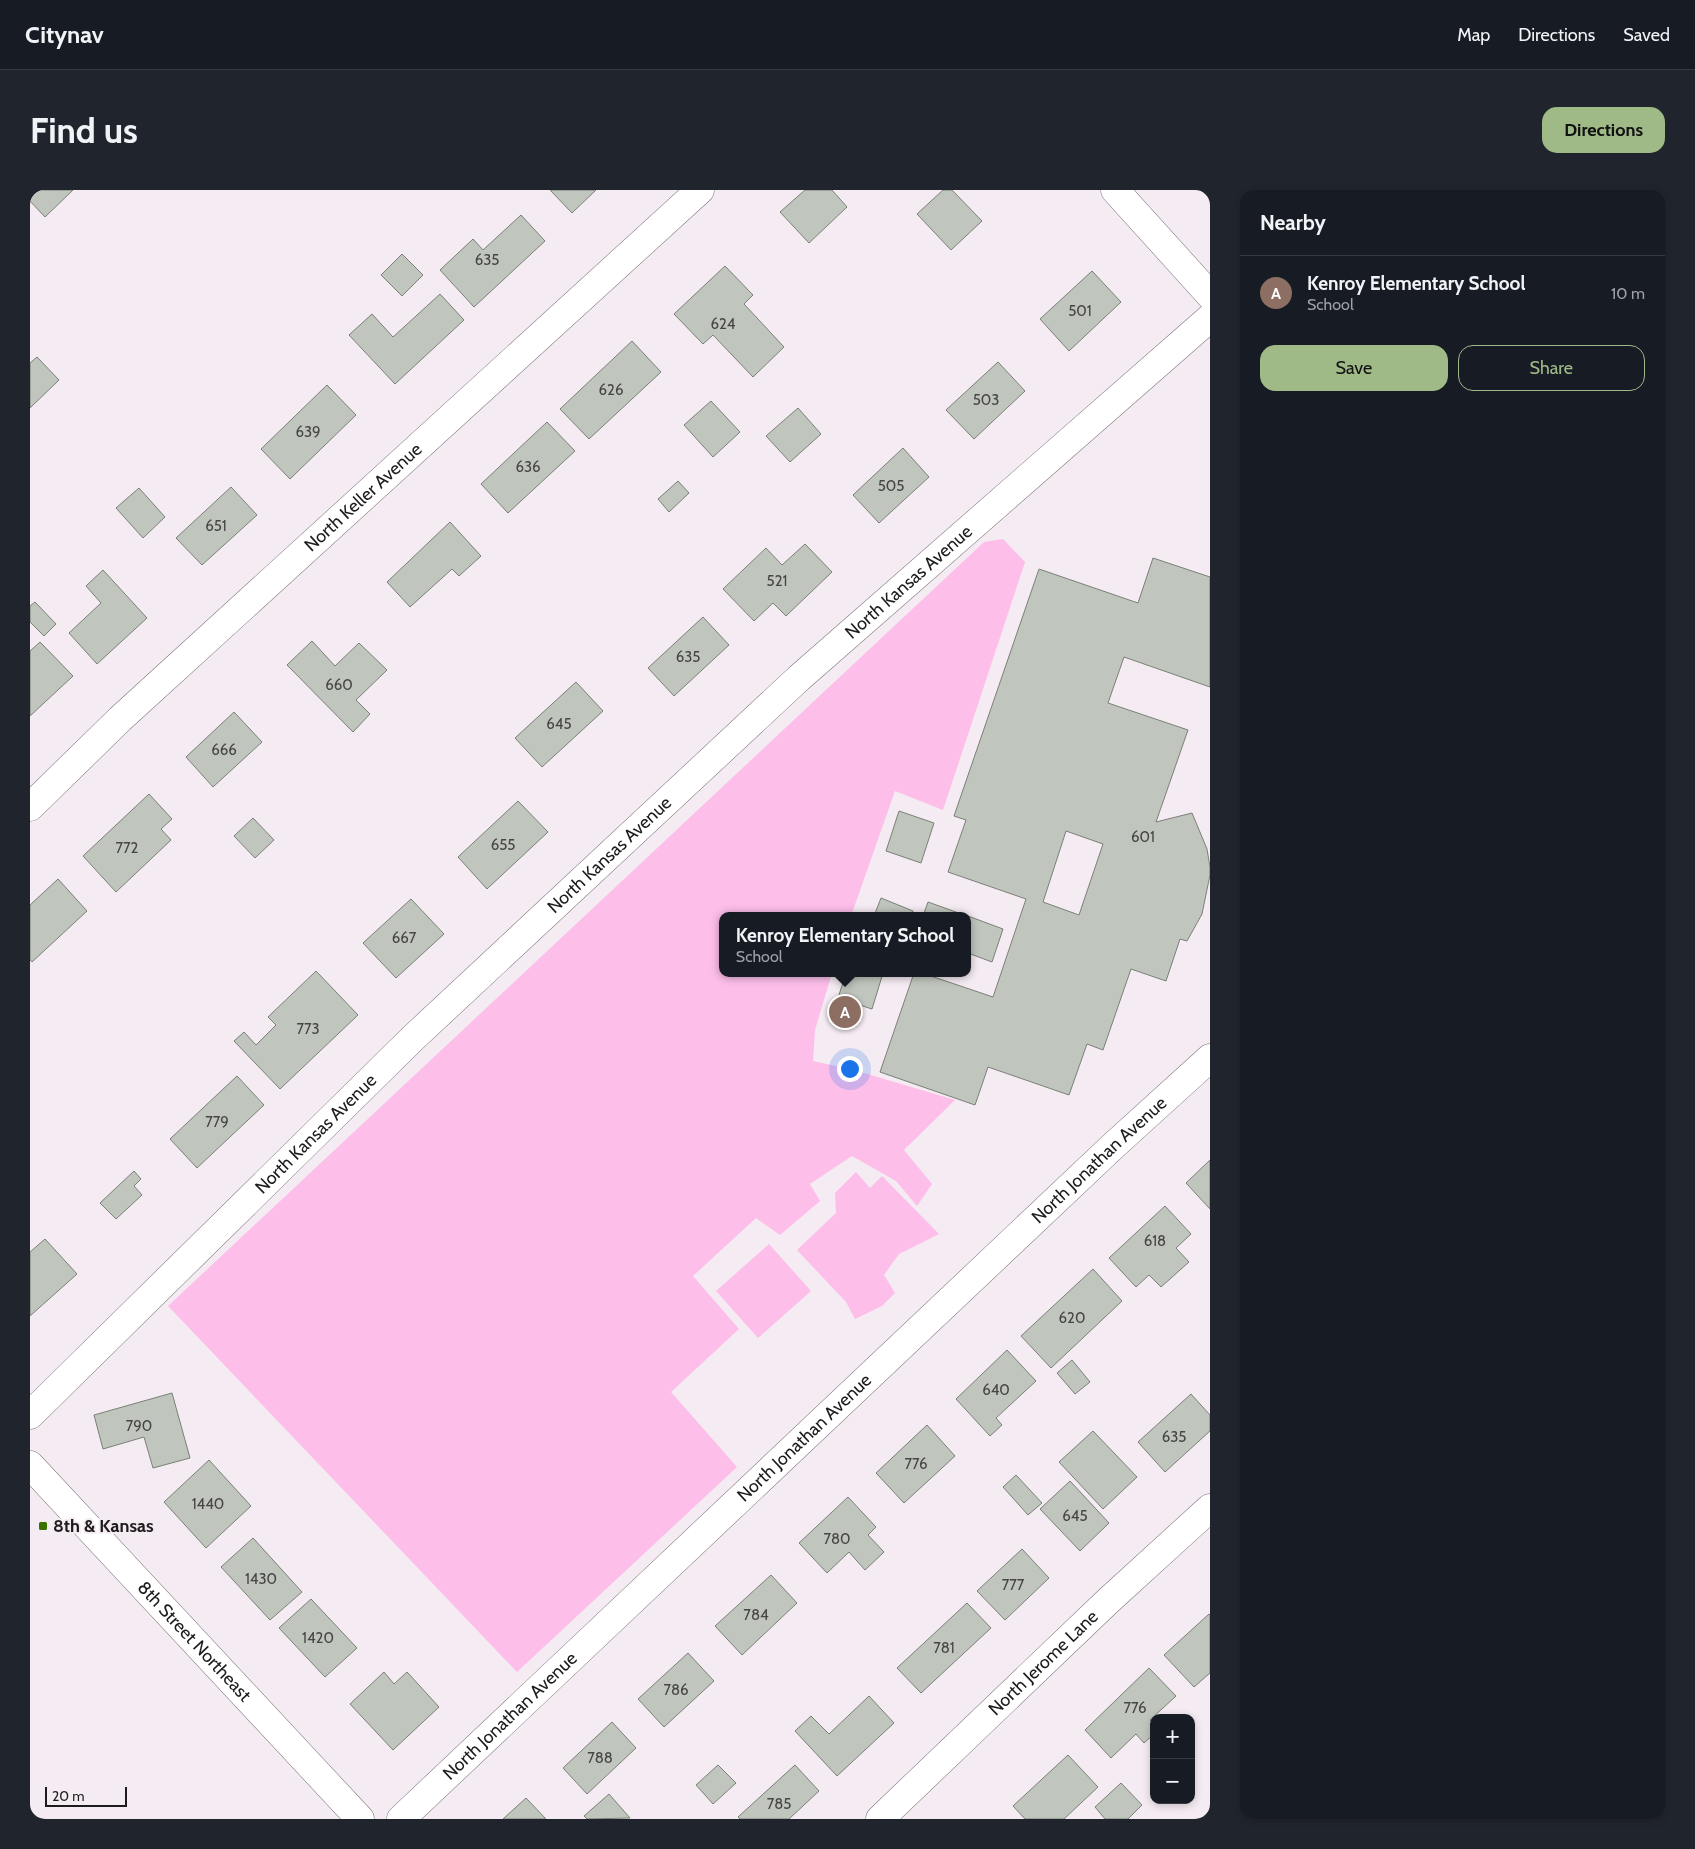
<!DOCTYPE html>
<html lang="en">
<head>
<meta charset="utf-8">
<style>
	body { margin:0; font-family:Cabin,sans-serif; background:#20242c; color:#f1f3f6 }
	.controls { position:absolute; right:15px; bottom:15px; display:grid; overflow:hidden; border-radius:10px; box-shadow:0 2px 8px #0003 }
	.controls button { width:45px; height:45px; display:grid; place-items:center; padding:0; border:0; border-bottom:1px solid #363941; background:#171b24; color:#f1f3f6; font:25px sans-serif }
	.scale { position:absolute; left:15px; bottom:12px; width:82px; box-sizing:border-box; padding-left:5px; border:2px solid #1e1b1d; border-top:0; font-size:14px; line-height:18px; white-space:nowrap; color:#1e1b1d; -webkit-text-stroke:4px #f5ebf2; paint-order:stroke }
	.you { position:absolute; left:819px; top:878px; width:18px; height:18px; margin:-12px; border:4px solid #fff; border-radius:50%; background:#1a73e8; box-shadow:0 0 0 8px #1a73e833 }
	.badge { display:grid; place-items:center; width:32px; height:32px; border-radius:50%; background:#9fb987; color:#fff; font-size:16px; font-weight:700 }
	.pin { position:absolute; translate:-50% -50%; border:2px solid #fff; box-shadow:0 1px 5px #0006 }
	.popup { position:absolute; left:689px; top:722px; width:252px; height:65px; box-sizing:border-box; display:grid; place-content:center; border-radius:10px; background:#171b24; filter:drop-shadow(0 1px 4px #0005); font-size:16px; white-space:nowrap; color:#9ea1a6 }
	.popup b { font-size:19px; color:#f1f3f6 }
	.popup::after { content:''; position:absolute; left:50%; top:100%; margin-left:-10px; border:10px solid transparent; border-top-color:#171b24 }
	.list { margin:0; padding:0; list-style:none }
	h2 { display:flex; justify-content:space-between; align-items:center; height:65px; margin:0; padding:0 20px; font-size:21px }
	h2 small { font-size:16px; font-weight:400; color:#9ea1a6 }
	.list li { display:grid; grid-template-columns:32px 1fr auto; gap:15px; align-items:center; box-sizing:border-box; height:75px; padding:0 20px; border-top:1px solid #363941 }
	.list b { display:block; font-size:19px; white-space:nowrap }
	.list p { margin:0; font-size:16px; white-space:nowrap; color:#9ea1a6 }
	.list em { font-size:16px; font-style:normal; color:#9ea1a6 }
	.actions { display:flex; gap:10px; padding:15px 20px }
	.actions a { flex:1; padding:11px 0; border:1px solid #9fb987; border-radius:15px; text-align:center; font-size:18px; color:#9fb987 }
	.actions .main { background:#9fb987; color:#111 }
	.map { position:relative; flex:none; width:1180px; height:1629px; overflow:hidden; border-radius:15px }
	header { display:flex; align-items:center; gap:30px; box-sizing:border-box; height:70px; padding:0 25px; background:#171b24; border-bottom:1px solid #363941 }
	header strong { font-size:24px }
	nav { display:flex; gap:28px; margin-inline-start:auto; font-size:18px }
	.intro { display:flex; align-items:center; justify-content:space-between; box-sizing:border-box; height:120px; padding:0 30px }
	h1 { margin:0; font-size:35px }
	.button { padding:12px 22px; border-radius:15px; background:#9fb987; color:#111; font-size:18px; font-weight:700 }
	main { display:flex; gap:30px; padding:0 30px }
	aside { flex:1; background:#171b24; border-radius:15px; box-shadow:0 2px 8px #0003 }
	.map>svg:first-child { display:block }
	.green { fill:#fdbeea }
	.building { fill:#c0c6bd; stroke:#7a8077; fill-rule:evenodd }
	.lines { fill:none; stroke-linecap:round; stroke-linejoin:round }
	.minor-casing { stroke:#7c7379; stroke-width:29 }
	.tertiary-casing { stroke:#7c7379; stroke-width:29 }
	.secondary-casing { stroke:#7c7379; stroke-width:29 }
	.minor { stroke:#fff; stroke-width:28 }
	.tertiary { stroke:#fff; stroke-width:28 }
	.secondary { stroke:#fff; stroke-width:28 }
	.poi-dot { fill:#3a7200; stroke:#f5ebf2; stroke-width:2 }
	.labels { text-anchor:middle; stroke-width:4; stroke-linejoin:round; paint-order:stroke }
	.number-label { font-size:15px; fill:#464645 }
	.street-label { font-size:18px; fill:#1e1b1d; stroke:#f5ebf2 }
	.poi-label { font-size:18px; font-weight:bold; fill:#1e1b1d; stroke:#f5ebf2; text-anchor:start }
</style>
</head>
<body>
<header>
<strong>Citynav</strong>
<nav><a>Map</a><a>Directions</a><a>Saved</a></nav>
</header>
<div class="intro"><h1>Find us</h1><a class="button">Directions</a></div>
<main>
<div class="map">
<svg width="1180" height="1629" viewBox="0 0 1180 1629">
	<rect width="100%" height="100%" fill="#f5ebf2"/>
	<g class="green">
		<path d="M973,349L995,372L913,620L865,601L821,726H692V783H802L785,840L783,871L824,880L925,910L874,960L902,994L887,1016L866,991L822,966L780,994L790,1011L750,1045L726,1028L663,1086L709,1139L641,1202L707,1277L487,1482L138,1116L954,352Z"/>
		<path d="M826,982L840,998L852,986L909,1044L869,1064L854,1085L865,1103L852,1116L825,1129L816,1112L767,1060L806,1023L805,1003Z"/>
		<path d="M739,1054L781,1101L728,1148L686,1101Z"/>
	</g>
	<g class="building">
		<path d="M0,0H43L15,27L0,11Z"/>
		<path d="M520,0H566L542,23Z"/>
		<path d="M775,0H802L817,17L779,53L750,22Z"/>
		<path d="M913,0H922L952,31L921,60L887,24Z"/>
		<path d="M491,25L515,51L444,117L410,80L443,49L453,60Z"/>
		<path d="M372,64L393,85L372,106L351,85Z"/>
		<path d="M695,76L723,105L714,114L754,157L723,187L683,145L673,154L644,124Z"/>
		<path d="M1062,81L1091,112L1039,161L1010,129Z"/>
		<path d="M410,104L434,130L365,194L319,145L342,124L363,147Z"/>
		<path d="M602,151L631,182L559,249L530,219Z"/>
		<path d="M7,167L29,190L0,218V173Z"/>
		<path d="M968,172L995,201L944,249L916,220Z"/>
		<path d="M297,195L326,225L260,289L231,259Z"/>
		<path d="M681,211L710,242L683,267L654,235Z"/>
		<path d="M768,218L791,244L760,272L736,246Z"/>
		<path d="M517,232L545,261L478,323L451,294Z"/>
		<path d="M873,258L899,287L849,333L823,305Z"/>
		<path d="M648,291L659,303L639,322L628,309Z"/>
		<path d="M201,297L227,325L172,375L146,348Z"/>
		<path d="M109,298L135,327L113,348L86,318Z"/>
		<path d="M420,332L451,366L429,386L422,379L380,417L357,392Z"/>
		<path d="M775,354L802,382L756,426L743,413L724,431L693,399L736,358L752,375Z"/>
		<path d="M1123,368L1180,387V497L1094,467L1078,513L1158,540L1126,632L1162,623L1177,659L1180,677V685L1172,724L1157,751L1150,749L1136,791L1101,779L1073,860L1057,854L1039,905L958,877L945,915L850,882L884,783H892L963,807L996,709L918,682L936,630L924,626L1009,379L1108,413ZM1036,641L1073,654L1049,725L1013,712Z"/>
		<path d="M73,380L117,428L67,474L39,443L71,413L56,396Z"/>
		<path d="M5,412L26,434L14,446L0,432V416Z"/>
		<path d="M673,427L699,455L644,506L618,478Z"/>
		<path d="M282,451L305,476L329,453L357,480L326,510L340,524L323,542L257,475Z"/>
		<path d="M10,452L43,486L0,526V461Z"/>
		<path d="M546,492L573,521L512,577L485,548Z"/>
		<path d="M204,522L232,552L183,597L156,567Z"/>
		<path d="M119,604L142,629L131,639L141,650L86,702L53,666Z"/>
		<path d="M488,611L518,642L457,699L428,667Z"/>
		<path d="M869,621L904,633L891,673L856,661Z"/>
		<path d="M223,628L244,650L225,668L204,646Z"/>
		<path d="M28,689L57,721L2,772L0,770V715Z"/>
		<path d="M851,708L883,721L882,726H844Z"/>
		<path d="M381,709L414,744L366,788L333,753Z"/>
		<path d="M898,712L937,726H893Z"/>
		<path d="M938,726L973,739L962,772L938,763Z"/>
		<path d="M286,781L328,825L250,899L204,851L214,842L226,855L246,835L238,827Z"/>
		<path d="M816,783H853L842,819L808,808Z"/>
		<path d="M207,886L234,915L167,978L140,949Z"/>
		<path d="M1180,970V1019L1156,993Z"/>
		<path d="M104,981L111,989L104,996L112,1005L86,1029L70,1013Z"/>
		<path d="M1135,1016L1161,1044L1146,1058L1159,1072L1131,1097L1119,1085L1106,1097L1079,1068Z"/>
		<path d="M15,1049L47,1084L0,1126V1062Z"/>
		<path d="M1063,1079L1092,1111L1021,1178L991,1146Z"/>
		<path d="M977,1160L1006,1191L966,1228L972,1235L960,1246L926,1209Z"/>
		<path d="M1042,1170L1060,1192L1045,1204L1027,1183Z"/>
		<path d="M142,1203L160,1268L123,1278L114,1247L73,1259L64,1225Z"/>
		<path d="M1161,1204L1180,1225V1241L1135,1282L1108,1252Z"/>
		<path d="M897,1235L925,1266L874,1313L846,1283Z"/>
		<path d="M1063,1241L1107,1287L1073,1319L1029,1272Z"/>
		<path d="M179,1270L221,1316L176,1358L134,1312Z"/>
		<path d="M986,1285L1012,1313L998,1325L973,1297Z"/>
		<path d="M1040,1291L1079,1333L1050,1361L1010,1319Z"/>
		<path d="M818,1307L846,1337L838,1345L854,1362L835,1380L819,1362L797,1383L769,1353Z"/>
		<path d="M223,1348L272,1402L240,1430L191,1377Z"/>
		<path d="M992,1359L1019,1388L975,1430L947,1401Z"/>
		<path d="M741,1385L767,1413L712,1465L685,1436Z"/>
		<path d="M281,1409L327,1458L295,1487L249,1438Z"/>
		<path d="M937,1413L961,1438L891,1503L867,1478Z"/>
		<path d="M1179,1424L1180,1425V1483L1164,1497L1134,1465Z"/>
		<path d="M658,1463L684,1491L634,1537L608,1509Z"/>
		<path d="M1119,1478L1146,1506L1120,1530L1124,1534V1544L1114,1553L1106,1544L1081,1568L1055,1540Z"/>
		<path d="M354,1482L364,1494L377,1482L409,1517L363,1560L320,1514Z"/>
		<path d="M839,1506L864,1533L807,1586L765,1541L781,1526L799,1544Z"/>
		<path d="M582,1532L606,1558L557,1604L533,1578Z"/>
		<path d="M1038,1565L1068,1597L1034,1629H995L983,1616Z"/>
		<path d="M688,1575L706,1593L683,1614L666,1595Z"/>
		<path d="M765,1575L789,1601L759,1629H710L708,1627Z"/>
		<path d="M1091,1593L1112,1615L1098,1629H1075L1065,1617Z"/>
		<path d="M579,1604L600,1628L557,1629L554,1626Z"/>
		<path d="M496,1608L516,1629H473Z"/>
	</g>
	<g class="lines">
		<g class="minor-casing">
			<g id="minor">
				<path id="s1" d="M0,617L90,529L670,0"/>
				<path id="s2" d="M0,1225L383,848L769,488L1180,128"/>
				<path id="s3" d="M371,1629L1082,957L1180,868"/>
				<path id="s4" d="M850,1629L1078,1411L1180,1318"/>
			</g>
		</g>
		<g class="tertiary-casing">
			<g id="tertiary">
				<path id="s5" d="M0,1275L330,1629"/>
			</g>
		</g>
		<g class="secondary-casing">
			<path id="secondary" d="M1085,0L1180,105"/>
		</g>
		<use href="#minor" class="minor"/>
		<use href="#tertiary" class="tertiary"/>
		<use href="#secondary" class="secondary"/>
	</g>
	<rect class="poi-dot" x="8" y="1331" width="10" height="10" rx="2.5"/>
	<g class="labels">
		<g class="number-label">
			<text x="457" y="75">635</text>
			<text x="1050" y="126">501</text>
			<text x="693" y="139">624</text>
			<text x="581" y="205">626</text>
			<text x="956" y="215">503</text>
			<text x="278" y="247">639</text>
			<text x="498" y="282">636</text>
			<text x="861" y="301">505</text>
			<text x="186" y="341">651</text>
			<text x="747" y="396">521</text>
			<text x="658" y="472">635</text>
			<text x="309" y="500">660</text>
			<text x="529" y="539">645</text>
			<text x="194" y="565">666</text>
			<text x="1113" y="652">601</text>
			<text x="473" y="660">655</text>
			<text x="97" y="663">772</text>
			<text x="374" y="753">667</text>
			<text x="278" y="844">773</text>
			<text x="187" y="937">779</text>
			<text x="1125" y="1056">618</text>
			<text x="1042" y="1133">620</text>
			<text x="966" y="1205">640</text>
			<text x="109" y="1241">790</text>
			<text x="1144" y="1252">635</text>
			<text x="886" y="1279">776</text>
			<text x="178" y="1319">1440</text>
			<text x="1045" y="1331">645</text>
			<text x="807" y="1354">780</text>
			<text x="231" y="1394">1430</text>
			<text x="983" y="1400">777</text>
			<text x="726" y="1430">784</text>
			<text x="288" y="1453">1420</text>
			<text x="914" y="1463">781</text>
			<text x="646" y="1505">786</text>
			<text x="1105" y="1523">776</text>
			<text x="570" y="1573">788</text>
			<text x="749" y="1619">785</text>
		</g>
		<g class="street-label">
			<text dy="6" stroke="none"><textPath href="#s1" startOffset="455">North Keller Avenue</textPath></text>
			<text dy="6" stroke="none"><textPath href="#s2" startOffset="1211">North Kansas Avenue</textPath></text>
			<text dy="6" stroke="none"><textPath href="#s2" startOffset="806">North Kansas Avenue</textPath></text>
			<text dy="6" stroke="none"><textPath href="#s2" startOffset="401">North Kansas Avenue</textPath></text>
			<text dy="6" stroke="none"><textPath href="#s3" startOffset="960">North Jonathan Avenue</textPath></text>
			<text dy="6" stroke="none"><textPath href="#s3" startOffset="555">North Jonathan Avenue</textPath></text>
			<text dy="6" stroke="none"><textPath href="#s5" startOffset="241">8th Street Northeast</textPath></text>
			<text dy="6" stroke="none"><textPath href="#s4" startOffset="226">North Jerome Lane</textPath></text>
			<text dy="6" stroke="none"><textPath href="#s3" startOffset="150">North Jonathan Avenue</textPath></text>
		</g>
		<g class="poi-label">
			<text x="23" y="1342">8th &amp; Kansas</text>
		</g>
	</g>
</svg>
<div class="controls">
<button>+</button>
<button>−</button>
</div>
<div class="scale">20 m</div>
<div class="you"></div>
<div class="pin badge" style="left:815px;top:822px;background:#8d6e63">A</div>
<div class="popup"><b>Kenroy Elementary School</b>School</div>
</div>
<aside>
<h2>Nearby<small></small></h2>
<ul class="list">
<li><span class="badge" style="background:#8d6e63">A</span><div><b>Kenroy Elementary School</b><p>School</p></div><em>10 m</em></li>
</ul>
<div class="actions"><a class="main">Save</a><a>Share</a></div>
</aside>
</main>
</body>
</html>
